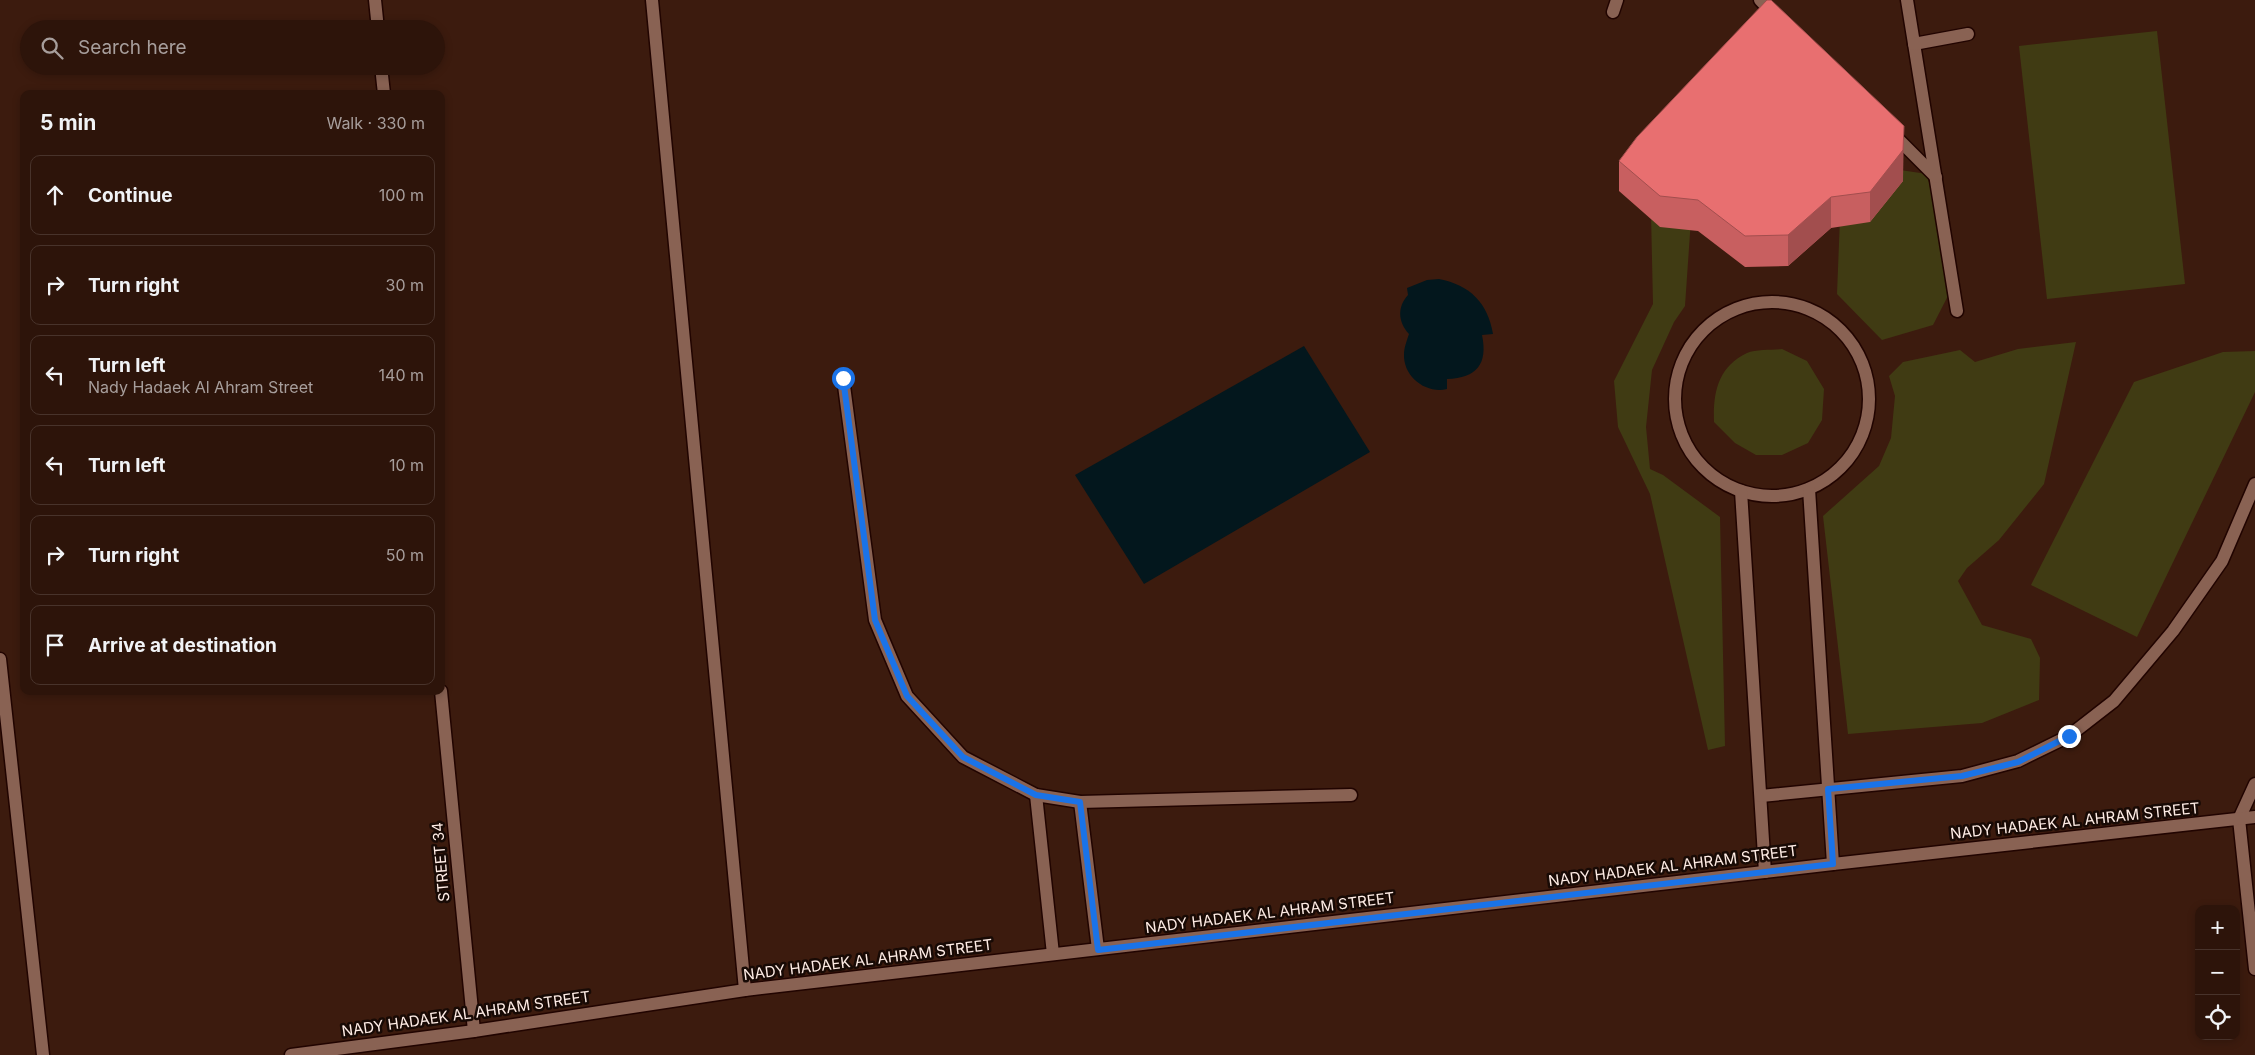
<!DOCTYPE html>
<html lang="en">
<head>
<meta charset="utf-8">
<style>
	body { margin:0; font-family:Inter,sans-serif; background:#351d13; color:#f1f3f6 }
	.controls { position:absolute; right:15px; bottom:15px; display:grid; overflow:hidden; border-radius:10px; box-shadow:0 2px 8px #0003 }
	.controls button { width:45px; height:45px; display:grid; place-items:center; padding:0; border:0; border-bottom:1px solid #48332b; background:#2d140a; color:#f1f3f6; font:25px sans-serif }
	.stop { position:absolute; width:15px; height:15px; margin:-11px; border:4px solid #1a73e8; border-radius:50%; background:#fff }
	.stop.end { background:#1a73e8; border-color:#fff; box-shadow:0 1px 5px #0008 }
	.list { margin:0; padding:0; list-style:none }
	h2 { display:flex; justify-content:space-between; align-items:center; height:65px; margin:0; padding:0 20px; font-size:21px }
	h2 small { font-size:16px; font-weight:400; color:#a79e9c }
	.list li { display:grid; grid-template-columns:32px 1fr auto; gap:15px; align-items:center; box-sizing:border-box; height:80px; margin:0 10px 10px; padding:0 10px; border:1px solid #48332b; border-radius:10px }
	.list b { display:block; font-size:19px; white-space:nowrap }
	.list p { margin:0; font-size:16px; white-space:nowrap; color:#a79e9c }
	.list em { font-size:16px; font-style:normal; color:#a79e9c }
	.icon { flex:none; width:28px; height:28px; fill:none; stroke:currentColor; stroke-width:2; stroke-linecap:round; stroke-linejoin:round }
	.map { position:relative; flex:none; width:2255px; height:1055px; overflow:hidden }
	.search { position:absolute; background:#2d140a; box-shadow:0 2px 8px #0003; left:20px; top:20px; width:425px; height:55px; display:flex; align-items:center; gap:12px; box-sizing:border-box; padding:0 18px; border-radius:28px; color:#a79e9c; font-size:19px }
	.panel { position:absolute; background:#2d140a; box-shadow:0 2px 8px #0003; left:20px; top:90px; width:425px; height:605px; border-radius:10px }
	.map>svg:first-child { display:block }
	.green { fill:#403b13 }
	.water { fill:#03171d }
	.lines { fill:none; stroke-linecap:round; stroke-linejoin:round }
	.lane-casing { stroke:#210400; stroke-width:15 }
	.street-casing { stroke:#210400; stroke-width:15 }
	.lane { stroke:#896253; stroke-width:12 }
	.street { stroke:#896253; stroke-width:12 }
	.wall { fill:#c85f60 }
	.shaded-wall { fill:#a24e4e }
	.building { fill:#e86f70; stroke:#a24e4e }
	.route { stroke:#1a73e8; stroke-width:6 }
	.labels { text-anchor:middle; stroke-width:5; stroke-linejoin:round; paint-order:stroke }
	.street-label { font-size:15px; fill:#feece5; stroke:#180a05 }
</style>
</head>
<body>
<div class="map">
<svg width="2255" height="1055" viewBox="0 0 2255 1055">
	<rect width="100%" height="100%" fill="#3c1b0e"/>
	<g class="green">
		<path d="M2157,31L2185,284L2047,299L2019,46Z"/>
		<path d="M1900,170L1927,174L1953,286L1933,325L1882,340L1837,294L1840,218Z"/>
		<path d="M1651,214L1691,219L1685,306L1674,322L1652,370L1646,427L1650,469L1663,475L1720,517L1725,746L1708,750L1650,494L1618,427L1614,381L1653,304Z"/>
		<path d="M2076,342L2044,484L1999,540L1967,568L1958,581L1982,625L2031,639L2040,658L2039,700L1982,723L1848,734L1823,516L1879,466L1891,438L1895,396L1889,376L1903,362L1960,350L1975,362L2018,349Z"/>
		<path d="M1782,349L1807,361L1824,389L1822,420L1808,443L1782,455H1756L1735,443L1714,422C1713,392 1718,367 1747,353C1756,349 1772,350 1782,349Z"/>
		<path d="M2255,351V392L2137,637L2031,585L2134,382L2223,352Z"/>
	</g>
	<g class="water">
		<path d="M1439,279C1470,285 1488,303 1493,334L1482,335C1488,364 1477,378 1447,379V389C1426,394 1403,377 1404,354C1404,348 1407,340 1409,334C1398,322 1397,307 1408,295L1407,288L1427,280Z"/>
		<path d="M1304,346L1370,452L1144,584L1075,475Z"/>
	</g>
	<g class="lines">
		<g class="lane-casing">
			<g id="lane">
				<path d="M1760,0L1775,16"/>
				<path d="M1907,0L1957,311"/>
				<path d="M1613,12L1617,0"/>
				<path d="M1914,44L1968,34"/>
				<path d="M1892,133L1936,177"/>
				<circle cx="1772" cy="399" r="97"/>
				<path d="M843,378L875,620L907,696L963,757L1036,795L1080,802L1351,795"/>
				<path d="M1809,489L1833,864"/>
				<path d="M1741,491L1765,872"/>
				<path d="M1036,795L1053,954"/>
				<path d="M1761,796L1962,776L2018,761L2069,736L2114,701L2173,631L2222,561L2255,484"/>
				<path d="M1080,802L1098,949"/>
			</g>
		</g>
		<g class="street-casing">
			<g id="street">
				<path d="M375,0L378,29"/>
				<path d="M652,0L745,990"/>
				<path d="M381,66L384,94"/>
				<path d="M0,659L43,1055"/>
				<path d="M441,691L474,1031"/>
				<path d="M2255,784L2239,819L2255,969"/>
				<path d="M291,1055L474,1031L745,990L1833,864L2255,817"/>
			</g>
		</g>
		<use href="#lane" class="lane"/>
		<use href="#street" class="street"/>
	</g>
	<path class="wall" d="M1619,161L1903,181L1870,222L1831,228L1788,266L1745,267L1698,231L1660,227L1619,191Z"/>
	<g class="shaded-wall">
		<path d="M1904,126L1903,181L1870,222V192Z"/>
		<path d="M1831,197V228L1788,266V235Z"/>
	</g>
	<path class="building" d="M1767,0H1771L1904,126L1903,150L1870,192L1831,197L1788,235L1745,236L1698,200L1660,196L1619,161L1637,137Z"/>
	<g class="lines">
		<path class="route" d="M843,378L875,620L907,696L963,757L1036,795L1080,802L1098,950L1833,864L1828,789L1962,776L2018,762L2069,736"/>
	</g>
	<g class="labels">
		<g class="street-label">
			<text transform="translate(2075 821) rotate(-6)" y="5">NADY HADAEK AL AHRAM STREET</text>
			<text transform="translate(441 862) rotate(-95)" y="5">STREET 34</text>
			<text transform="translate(1673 866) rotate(-7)" y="5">NADY HADAEK AL AHRAM STREET</text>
			<text transform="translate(1270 913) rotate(-7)" y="5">NADY HADAEK AL AHRAM STREET</text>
			<text transform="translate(868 960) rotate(-7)" y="5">NADY HADAEK AL AHRAM STREET</text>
			<text transform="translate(466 1014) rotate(-8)" y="5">NADY HADAEK AL AHRAM STREET</text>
		</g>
	</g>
</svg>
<div class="controls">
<button>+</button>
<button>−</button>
<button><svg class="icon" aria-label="locate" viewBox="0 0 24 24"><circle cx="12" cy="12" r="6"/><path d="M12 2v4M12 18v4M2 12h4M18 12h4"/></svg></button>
</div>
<div class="stop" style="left:843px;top:378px"></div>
<div class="stop end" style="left:2069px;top:736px"></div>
<div class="search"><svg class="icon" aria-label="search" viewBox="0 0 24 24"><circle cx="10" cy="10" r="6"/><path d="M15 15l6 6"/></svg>Search here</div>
<section class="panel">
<h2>5 min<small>Walk · 330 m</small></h2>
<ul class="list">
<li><svg class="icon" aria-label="ahead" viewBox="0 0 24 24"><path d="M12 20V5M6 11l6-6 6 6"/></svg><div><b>Continue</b></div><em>100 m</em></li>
<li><svg class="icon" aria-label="right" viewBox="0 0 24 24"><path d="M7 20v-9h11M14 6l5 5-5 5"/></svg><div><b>Turn right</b></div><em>30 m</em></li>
<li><svg class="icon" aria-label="left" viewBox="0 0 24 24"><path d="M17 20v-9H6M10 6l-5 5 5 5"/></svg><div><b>Turn left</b><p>Nady Hadaek Al Ahram Street</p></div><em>140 m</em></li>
<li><svg class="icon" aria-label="left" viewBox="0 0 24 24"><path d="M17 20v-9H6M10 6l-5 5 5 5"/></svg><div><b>Turn left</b></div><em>10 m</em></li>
<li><svg class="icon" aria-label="right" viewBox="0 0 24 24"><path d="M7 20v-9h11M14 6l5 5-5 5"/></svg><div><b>Turn right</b></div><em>50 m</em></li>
<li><svg class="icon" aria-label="arrive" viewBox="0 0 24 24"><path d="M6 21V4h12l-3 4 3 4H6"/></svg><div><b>Arrive at destination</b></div></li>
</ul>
</section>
</div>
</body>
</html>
